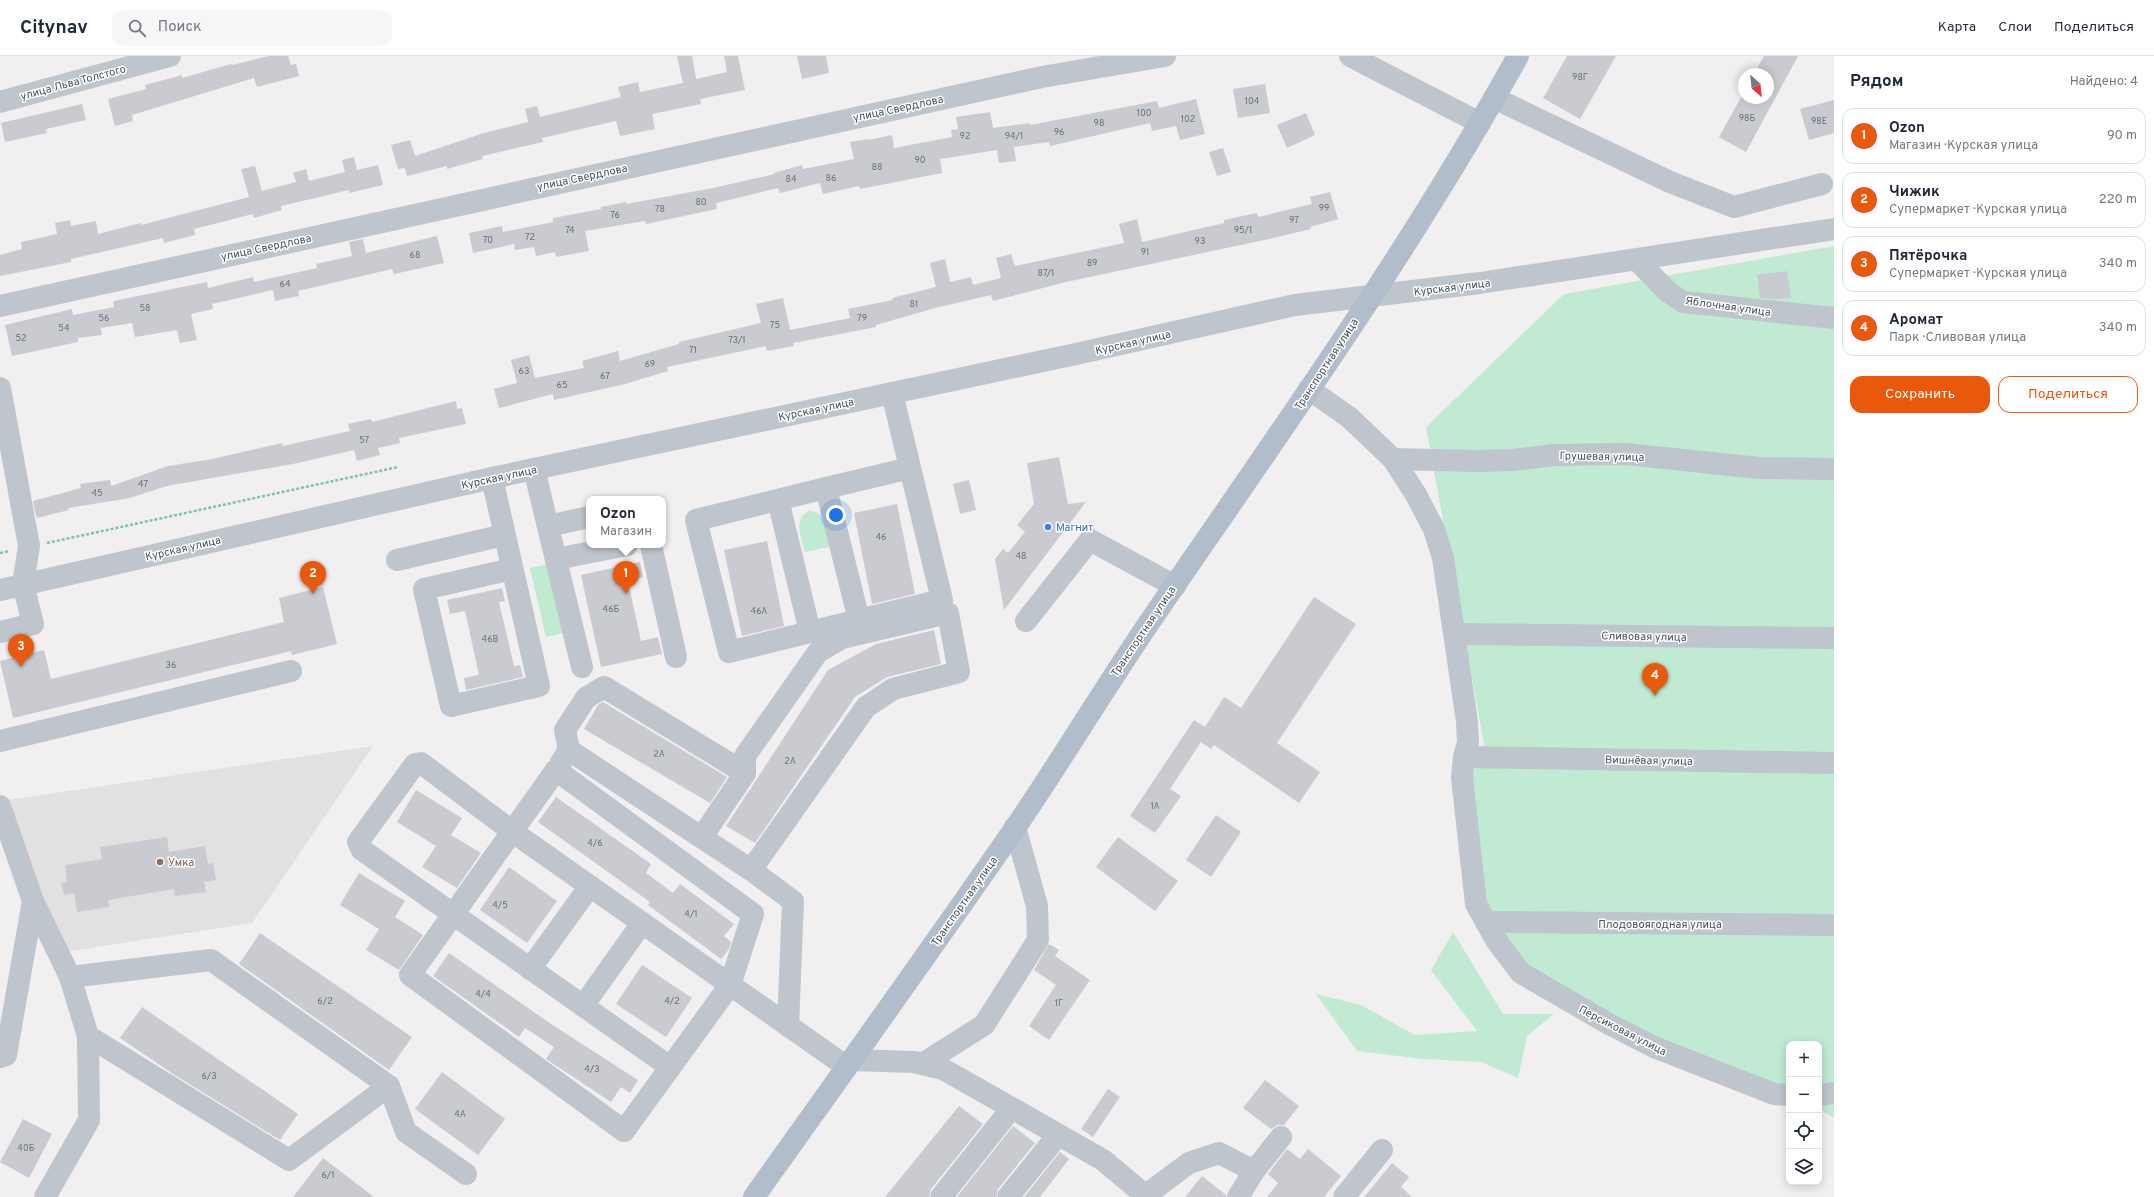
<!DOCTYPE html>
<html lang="ru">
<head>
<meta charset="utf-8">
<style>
	body { margin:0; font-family:Overpass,sans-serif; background:#f6f6f7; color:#1f2937 }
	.controls { position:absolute; right:12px; bottom:12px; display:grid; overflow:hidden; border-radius:8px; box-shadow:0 2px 10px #0003 }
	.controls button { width:36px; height:36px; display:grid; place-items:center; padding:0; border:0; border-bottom:1px solid #e0e1e3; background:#fff; color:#1f2937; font:20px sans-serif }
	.compass { position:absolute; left:1738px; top:12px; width:36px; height:36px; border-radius:50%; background:#fff; box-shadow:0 2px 10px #0003; rotate:153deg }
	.you { position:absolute; left:836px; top:459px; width:14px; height:14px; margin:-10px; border:3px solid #fff; border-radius:50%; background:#1a73e8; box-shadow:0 0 0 6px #1a73e833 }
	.badge { display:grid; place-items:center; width:26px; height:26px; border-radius:50%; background:#ea580c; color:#fff; font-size:13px; font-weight:700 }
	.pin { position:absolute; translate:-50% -33px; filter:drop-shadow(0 1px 2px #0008) }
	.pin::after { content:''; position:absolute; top:21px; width:14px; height:12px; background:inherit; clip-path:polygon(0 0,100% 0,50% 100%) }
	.popup { position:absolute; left:586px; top:440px; width:80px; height:52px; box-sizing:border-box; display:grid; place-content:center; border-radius:8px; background:#fff; filter:drop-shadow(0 1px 3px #0005); font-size:13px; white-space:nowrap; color:#747a83 }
	.popup b { font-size:15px; color:#1f2937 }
	.popup::after { content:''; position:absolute; left:50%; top:100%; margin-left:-8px; border:8px solid transparent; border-top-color:#fff }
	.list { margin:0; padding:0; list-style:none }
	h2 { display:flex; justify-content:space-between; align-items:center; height:52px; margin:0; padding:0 16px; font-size:17px }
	h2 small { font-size:13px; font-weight:400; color:#747a83 }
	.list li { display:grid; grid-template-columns:26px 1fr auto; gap:12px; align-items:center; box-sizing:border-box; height:56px; margin:0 8px 8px; padding:0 8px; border:1px solid #e0e1e3; border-radius:12px }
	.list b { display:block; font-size:15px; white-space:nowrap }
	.list p { margin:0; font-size:13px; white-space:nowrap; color:#747a83 }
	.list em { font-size:13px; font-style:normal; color:#747a83 }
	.actions { display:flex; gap:8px; padding:12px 16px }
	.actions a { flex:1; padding:9px 0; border:1px solid #ea580c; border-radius:12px; text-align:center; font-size:14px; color:#ea580c }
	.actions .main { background:#ea580c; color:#fff }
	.icon { flex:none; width:22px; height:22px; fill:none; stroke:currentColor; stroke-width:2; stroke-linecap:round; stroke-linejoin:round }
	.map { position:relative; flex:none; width:1834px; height:1141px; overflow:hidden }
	header { display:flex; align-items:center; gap:24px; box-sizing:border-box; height:56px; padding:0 20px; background:#fff; border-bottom:1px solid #e0e1e3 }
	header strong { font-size:19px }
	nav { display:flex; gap:22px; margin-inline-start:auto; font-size:14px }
	.search { width:280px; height:36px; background:#f6f6f7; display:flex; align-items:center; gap:10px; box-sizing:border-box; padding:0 14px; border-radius:12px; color:#747a83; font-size:15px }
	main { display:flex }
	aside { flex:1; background:#fff }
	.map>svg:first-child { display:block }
	.education { fill:#e2e0e0 }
	.green { fill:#c1ead3 }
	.building { fill:#c9cbd1 }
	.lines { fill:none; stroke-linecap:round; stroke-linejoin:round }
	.path { stroke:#7dc5a4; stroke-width:2.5; stroke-dasharray:3 2; stroke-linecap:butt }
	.minor { stroke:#bec5cc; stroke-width:22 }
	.major { stroke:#b1bdca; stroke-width:22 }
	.shop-dot { fill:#3f7fe0; stroke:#fff; stroke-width:1.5 }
	.education-dot { fill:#8d6e63; stroke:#fff; stroke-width:1.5 }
	.labels { text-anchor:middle; stroke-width:3; stroke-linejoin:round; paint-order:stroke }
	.number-label { font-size:9px; fill:#687078 }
	.street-label { font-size:11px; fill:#48515a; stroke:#fff }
	.shop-label { font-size:11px; fill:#366cbe; stroke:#fff; text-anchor:start }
	.education-label { font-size:11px; fill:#785e54; stroke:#fff; text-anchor:start }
</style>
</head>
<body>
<header>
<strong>Citynav</strong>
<div class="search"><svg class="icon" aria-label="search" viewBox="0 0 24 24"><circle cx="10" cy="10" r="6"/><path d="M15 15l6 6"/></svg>Поиск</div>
<nav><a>Карта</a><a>Слои</a><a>Поделиться</a></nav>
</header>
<main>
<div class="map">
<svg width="1834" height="1141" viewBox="0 0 1834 1141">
	<rect width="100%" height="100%" fill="#f1efef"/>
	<path class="education" d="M373,690L252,867L64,896L1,745Z"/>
	<g class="green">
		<path d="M1834,190V1062L1819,1053V988H1789V1039L1660,987L1528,915L1485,847L1471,722L1484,688L1426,371L1564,238Z"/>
		<path d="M809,455C826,454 826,478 829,491L805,496C802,482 792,463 809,455Z"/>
		<path d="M553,507L569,576L546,581L530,512Z"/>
		<path d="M1453,876L1503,958H1554L1527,980L1518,1022L1481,1006L1423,1003L1357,995L1316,938L1361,949L1415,979L1477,975L1431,914Z"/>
	</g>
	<g class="building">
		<path d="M269,0H288L291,9L296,8L299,20L257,31L254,22L132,59L133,65L115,70L108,43L146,33L145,29L182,19V22L231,8L232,9Z"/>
		<path d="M677,0H692L696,23L727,16L724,0H738L745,34L700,43L701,48L652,58L655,73L620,80L616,65L542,82L543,86L482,100L483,103L447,113V110L407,120L405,112L398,113L391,89L410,84L415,100L484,77L528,66L525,53L537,50L540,61L621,41L618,31L638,26L640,36L683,27Z"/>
		<path d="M797,0H826L829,17L802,23Z"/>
		<path d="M1567,0H1616L1580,63L1543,42Z"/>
		<path d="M1764,0H1798L1746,96L1719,81L1744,36V42H1768V18H1754Z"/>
		<path d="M1265,28L1270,57L1238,62L1233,33Z"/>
		<path d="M1196,43L1205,78L1180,84L1176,70L1152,75L1150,67L1050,90L1049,86L1014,91L1016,105L999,107L997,94L940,103L942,117L860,133L859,130L823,138L820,127L780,137L778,132L716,147L717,153L646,168L645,165L585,175L589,195L556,201L555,196L536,200L534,191L515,194L514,188L473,197L469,177L502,170L503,176L553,166V162L601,153V151L626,146V148L713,132L775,118L774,117L802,109L803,113L854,103L850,86L868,83L869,84L892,79L894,92L952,81L951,74L958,73L956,61L990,56L993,72L1030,67V69L1157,45L1159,52Z"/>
		<path d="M1834,44V77L1809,84L1800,53Z"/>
		<path d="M82,48L86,64L46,73L47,77L5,86L1,67Z"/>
		<path d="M1306,57L1315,79L1287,92L1277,69Z"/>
		<path d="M1223,92L1231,116L1217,120L1209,96Z"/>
		<path d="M354,101L357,114L378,109L383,129L349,137V134L281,150L282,154L254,162L253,158L194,173L195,179L164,187L163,182L71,203V206L0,220V199L22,193L21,186L57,178L55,167L70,164L71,170L96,165L98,178L141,167V169L249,141L241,113L255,110L262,135L296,126L293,117L306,113L309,125L345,116L342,104Z"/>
		<path d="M1330,136L1338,163L1310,171L1311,173L1269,183L1066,226L993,245L991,239L935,252L876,269V271L793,287L794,290L767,295L766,290L667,311L668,315L625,328L554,344L553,338L499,352L494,333L517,327L511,304L529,299L535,322L584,312L582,305L618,295L620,305L679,288V286L761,267L756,248L783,242L790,274L850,262L848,253L893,244L892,242L936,231L930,207L945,203L950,226L971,221L973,229L1001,222L996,202L1011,198L1015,210L1124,187L1119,168L1137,163L1142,186L1224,167V164L1257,157L1258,161L1312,148L1310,141Z"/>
		<path d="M437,180L444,207L394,218L392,213L298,235L299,240L275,245L273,234L212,248L213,253L191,258L197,284L180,287L177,274L135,281L132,267L101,272L102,279L78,282V286L12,300L5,269L72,253L73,259L114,251L113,245L207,226L208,232L253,221L254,226L317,212L316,208L352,200L349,186L363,183L366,197Z"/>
		<path d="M1787,215L1791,242L1777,243L1760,242L1757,219Z"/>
		<path d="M456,345L457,353L462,352L466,368L399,382L400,387L378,392L380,399L357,405L354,394L298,407L167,430L130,442L68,452L69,454L37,462L35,456L33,445L81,432L80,428L110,424L111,430L168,410L212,403L282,387L283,390L350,375L348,368L371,363L372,366Z"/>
		<path d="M1059,401L1068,448L1086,446L1004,554L995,503L1003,493L1008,497L1025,476L1017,469L1034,448L1027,407Z"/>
		<path d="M969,424L976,454L960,458L953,428Z"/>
		<path d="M897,448L915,538L872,548L854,457Z"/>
		<path d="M767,485L784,570L742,580L724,494Z"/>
		<path d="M640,506L643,521L628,525L641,585L658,581L662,598L601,611L581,519Z"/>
		<path d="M323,531L337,588L292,599L291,595L13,662L0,605L44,594L51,623L284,566L279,542Z"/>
		<path d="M502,532L505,545L499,546L514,610L520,609L523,621L466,634L464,622L479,619L465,555L450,558L447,544Z"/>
		<path d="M1314,541L1356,568L1277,687L1320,716L1299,747L1214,689L1211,693L1201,686L1170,733L1181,740L1155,777L1130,760L1194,664L1205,671L1224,641L1241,652Z"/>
		<path d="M934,574L941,608L887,621L855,641L755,787L726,770L828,614L876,588Z"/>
		<path d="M603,646L727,721L710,747L584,673L598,649Z"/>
		<path d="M416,734L462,762L451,779L481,797L457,832L422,811L436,790L397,766Z"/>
		<path d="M556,741L651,808L646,817L673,837L680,828L734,868L724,880L731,886L729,893L721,903L648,849L650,846L538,766Z"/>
		<path d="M1216,759L1241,776L1211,821L1186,804Z"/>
		<path d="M167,781L169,796L205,790L208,808L213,807L216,824L204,826L206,836L175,840L174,833L108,844L109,851L77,856L74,837L64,839L61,827L67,826L65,809L102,803L100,791Z"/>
		<path d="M1118,781L1178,825L1155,855L1096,811Z"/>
		<path d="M509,811L557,845L527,887L480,854Z"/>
		<path d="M359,817L405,845L395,861L423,879L399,914L366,894L379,873L340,849Z"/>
		<path d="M260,877L412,981L389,1014L239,908Z"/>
		<path d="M1049,888L1059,894L1055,900L1090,924L1049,984L1029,970L1056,929L1034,914Z"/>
		<path d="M449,897L554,970L638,1024L630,1037L621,1031L611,1046L546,1003L554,991L525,972L519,981L433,920Z"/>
		<path d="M642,909L692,942L666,981L616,948Z"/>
		<path d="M142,951L298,1058L280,1084L173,1018L120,982Z"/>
		<path d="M442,1016L505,1063L478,1099L415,1053Z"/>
		<path d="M1265,1024L1299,1050L1284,1069H1277L1271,1073L1243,1052Z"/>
		<path d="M1108,1033L1120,1041L1093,1081L1081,1073Z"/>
		<path d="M959,1050L983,1068L931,1133L929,1141H885Z"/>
		<path d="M23,1063L52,1078L29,1122L0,1106Z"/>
		<path d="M1013,1070L1035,1087L998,1133L996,1141H957Z"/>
		<path d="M1287,1093L1300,1103L1308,1093L1341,1120L1324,1141H1267L1278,1127L1268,1118Z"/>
		<path d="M1060,1096L1069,1103L1040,1141H1024Z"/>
		<path d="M323,1102L374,1141H293Z"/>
		<path d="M1392,1107L1409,1121L1401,1131L1412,1141H1364Z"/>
		<path d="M1202,1120L1226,1139V1141H1185Z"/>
	</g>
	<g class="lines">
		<g class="path">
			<path d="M47,487L398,411"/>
			<path d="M0,497L9,495"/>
		</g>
		<g class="minor">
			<path d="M1350,0L1480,67"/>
			<path d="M1494,42L1670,126L1734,151L1822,128"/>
			<path d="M0,46L170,0"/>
			<path d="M1637,204L1667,235L1683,246L1834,262"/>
			<path d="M0,250L1042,21L1165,0"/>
			<path d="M0,332L29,490L23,528L33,568L0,576"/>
			<path d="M1309,333L1350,362L1393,403L1415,437L1434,473L1443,502L1467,666L1468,686L1464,701L1462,722L1476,848L1496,884L1521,917L1609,968L1654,991L1774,1038L1789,1039"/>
			<path d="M892,337L942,544L859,564L826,432L910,412"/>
			<path d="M1393,403L1477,405L1513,404L1555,399L1626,398L1759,412L1834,413"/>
			<path d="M534,413L582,611"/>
			<path d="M492,422L539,630L451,650L424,533L512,513"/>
			<path d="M826,432L696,464L729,596L859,564"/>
			<path d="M778,444L810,576"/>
			<path d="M548,470L589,461"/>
			<path d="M651,489L676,601"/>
			<path d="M556,503L627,489"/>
			<path d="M397,504L504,479"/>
			<path d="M0,534L492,422L1076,298L1295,249L1480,227L1834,173"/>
			<path d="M1026,565L1090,484L1175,530"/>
			<path d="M1455,578L1834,582"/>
			<path d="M0,685L291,615"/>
			<path d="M569,694L751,814L793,845L788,970"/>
			<path d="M1464,701L1834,707"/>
			<path d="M561,706L569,694L565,674L586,642L604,631L745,717"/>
			<path d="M556,714L753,858L730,929L624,1075L410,919Z"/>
			<path d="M0,750L33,845L70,921L88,980L89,1064L45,1141"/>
			<path d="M702,781L745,717V700L818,596L842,582L948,557L959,616L893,633L866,651L751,814"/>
			<path d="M1486,866L1834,869"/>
			<path d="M530,913L590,830"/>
			<path d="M70,921L211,904L389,1030L289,1104L88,980"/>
			<path d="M583,950L642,867"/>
			<path d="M0,1001L6,999L33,845"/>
			<path d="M852,1004L914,1006L943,1013L1103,1104L1147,1141"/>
			<path d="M922,1008L984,969L1038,884L1037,850L1015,771"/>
			<path d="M670,1011L362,794L358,786L415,708L421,707L513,776L847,1011"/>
			<path d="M389,1030L406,1076L466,1118"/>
			<path d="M1819,1039L1834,1037"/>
			<path d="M941,1141L1011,1053"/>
			<path d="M1008,1141L1058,1079"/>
			<path d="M1143,1141L1189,1107L1219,1097L1254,1115"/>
			<path d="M1238,1141L1254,1115L1281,1081"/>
			<path d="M1344,1141L1382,1094"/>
		</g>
		<path class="major" d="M754,1141C841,1019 928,898 1013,775C1061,705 1105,631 1153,561C1279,377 1410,195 1518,0"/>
	</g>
	<circle class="shop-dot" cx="1048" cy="471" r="4"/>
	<circle class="education-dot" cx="160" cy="806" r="4"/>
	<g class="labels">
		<g class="number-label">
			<text x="1580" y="24">98Г</text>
			<text x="1252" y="48">104</text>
			<text x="1144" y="60">100</text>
			<text x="1747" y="65">98Б</text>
			<text x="1188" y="66">102</text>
			<text x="1819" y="68">98Е</text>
			<text x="1099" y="70">98</text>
			<text x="1059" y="79">96</text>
			<text x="965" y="83">92</text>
			<text x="1014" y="83">94/1</text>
			<text x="920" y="107">90</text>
			<text x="877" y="114">88</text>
			<text x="831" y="125">86</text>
			<text x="791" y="126">84</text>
			<text x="701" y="149">80</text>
			<text x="1324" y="155">99</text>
			<text x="660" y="156">78</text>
			<text x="615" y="162">76</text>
			<text x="1294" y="167">97</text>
			<text x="570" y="177">74</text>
			<text x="1243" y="177">95/1</text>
			<text x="530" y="184">72</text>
			<text x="488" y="187">70</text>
			<text x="1200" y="188">93</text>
			<text x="1145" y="199">91</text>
			<text x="415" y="202">68</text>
			<text x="1092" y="210">89</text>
			<text x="1046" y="220">87/1</text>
			<text x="285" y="231">64</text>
			<text x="914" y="251">81</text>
			<text x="145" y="255">58</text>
			<text x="104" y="265">56</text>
			<text x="862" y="265">79</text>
			<text x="775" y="272">75</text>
			<text x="64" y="275">54</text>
			<text x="21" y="285">52</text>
			<text x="737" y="287">73/1</text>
			<text x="693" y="297">71</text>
			<text x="650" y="311">69</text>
			<text x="524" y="318">63</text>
			<text x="605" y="323">67</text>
			<text x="562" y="332">65</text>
			<text x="364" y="387">57</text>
			<text x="143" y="431">47</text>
			<text x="97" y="440">45</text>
			<text x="881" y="484">46</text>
			<text x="1021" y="503">48</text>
			<text x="611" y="556">46Б</text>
			<text x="759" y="558">46А</text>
			<text x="490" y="586">46В</text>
			<text x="171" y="612">36</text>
			<text x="659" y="701">2А</text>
			<text x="790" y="708">2А</text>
			<text x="1155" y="753">1А</text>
			<text x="595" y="790">4/6</text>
			<text x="500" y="852">4/5</text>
			<text x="691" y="861">4/1</text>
			<text x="483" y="941">4/4</text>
			<text x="325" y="948">6/2</text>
			<text x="672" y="948">4/2</text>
			<text x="1059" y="950">1Г</text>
			<text x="592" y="1016">4/3</text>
			<text x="209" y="1023">6/3</text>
			<text x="460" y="1061">4А</text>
			<text x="26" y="1095">40Б</text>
			<text x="328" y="1122">6/1</text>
		</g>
		<g class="street-label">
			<text transform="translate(73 26) rotate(-15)" y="4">улица Льва Толстого</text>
			<text transform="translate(898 52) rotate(-12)" y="4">улица Свердлова</text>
			<text transform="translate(582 121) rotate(-12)" y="4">улица Свердлова</text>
			<text transform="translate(266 191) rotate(-12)" y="4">улица Свердлова</text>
			<text transform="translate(1452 231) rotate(-7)" y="4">Курская улица</text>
			<text transform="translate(1728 250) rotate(8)" y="4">Яблочная улица</text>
			<text transform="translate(1133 286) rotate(-13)" y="4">Курская улица</text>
			<text transform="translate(1326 308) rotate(-57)" y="4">Транспортная улица</text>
			<text transform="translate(816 353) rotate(-12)" y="4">Курская улица</text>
			<text transform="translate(1602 400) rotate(1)" y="4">Грушевая улица</text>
			<text transform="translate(499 421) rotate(-12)" y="4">Курская улица</text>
			<text transform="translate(183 492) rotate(-13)" y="4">Курская улица</text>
			<text transform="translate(1143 575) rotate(-56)" y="4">Транспортная улица</text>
			<text transform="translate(1644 580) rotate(1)" y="4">Сливовая улица</text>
			<text transform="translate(1649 704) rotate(1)" y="4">Вишнёвая улица</text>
			<text transform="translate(964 845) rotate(-55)" y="4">Транспортная улица</text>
			<text x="1660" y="872">Плодовоягодная улица</text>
			<text transform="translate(1623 974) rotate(27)" y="4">Персиковая улица</text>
		</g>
		<g class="shop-label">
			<text x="1056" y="475">Магнит</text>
		</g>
		<g class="education-label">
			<text x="168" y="810">Умка</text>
		</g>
	</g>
</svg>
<div class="controls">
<button>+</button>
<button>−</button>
<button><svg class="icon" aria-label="locate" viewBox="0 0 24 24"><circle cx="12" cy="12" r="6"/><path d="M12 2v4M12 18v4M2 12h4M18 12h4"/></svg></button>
<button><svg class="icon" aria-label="layers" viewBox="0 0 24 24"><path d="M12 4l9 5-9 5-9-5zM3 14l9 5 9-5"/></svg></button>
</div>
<svg class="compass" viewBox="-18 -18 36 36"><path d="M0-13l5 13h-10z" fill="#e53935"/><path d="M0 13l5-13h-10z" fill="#747a83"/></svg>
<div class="you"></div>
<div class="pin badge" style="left:626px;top:538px">1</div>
<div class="popup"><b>Ozon</b>Магазин</div>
<div class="pin badge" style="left:313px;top:538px">2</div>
<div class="pin badge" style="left:21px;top:611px">3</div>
<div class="pin badge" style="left:1655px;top:640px">4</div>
</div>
<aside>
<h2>Рядом<small>Найдено: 4</small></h2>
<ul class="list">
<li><span class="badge">1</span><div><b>Ozon</b><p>Магазин · Курская улица</p></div><em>90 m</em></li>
<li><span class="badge">2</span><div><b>Чижик</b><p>Супермаркет · Курская улица</p></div><em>220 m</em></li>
<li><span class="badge">3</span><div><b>Пятёрочка</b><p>Супермаркет · Курская улица</p></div><em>340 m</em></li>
<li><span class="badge">4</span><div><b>Аромат</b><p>Парк · Сливовая улица</p></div><em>340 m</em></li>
</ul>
<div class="actions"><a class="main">Сохранить</a><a>Поделиться</a></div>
</aside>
</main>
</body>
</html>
